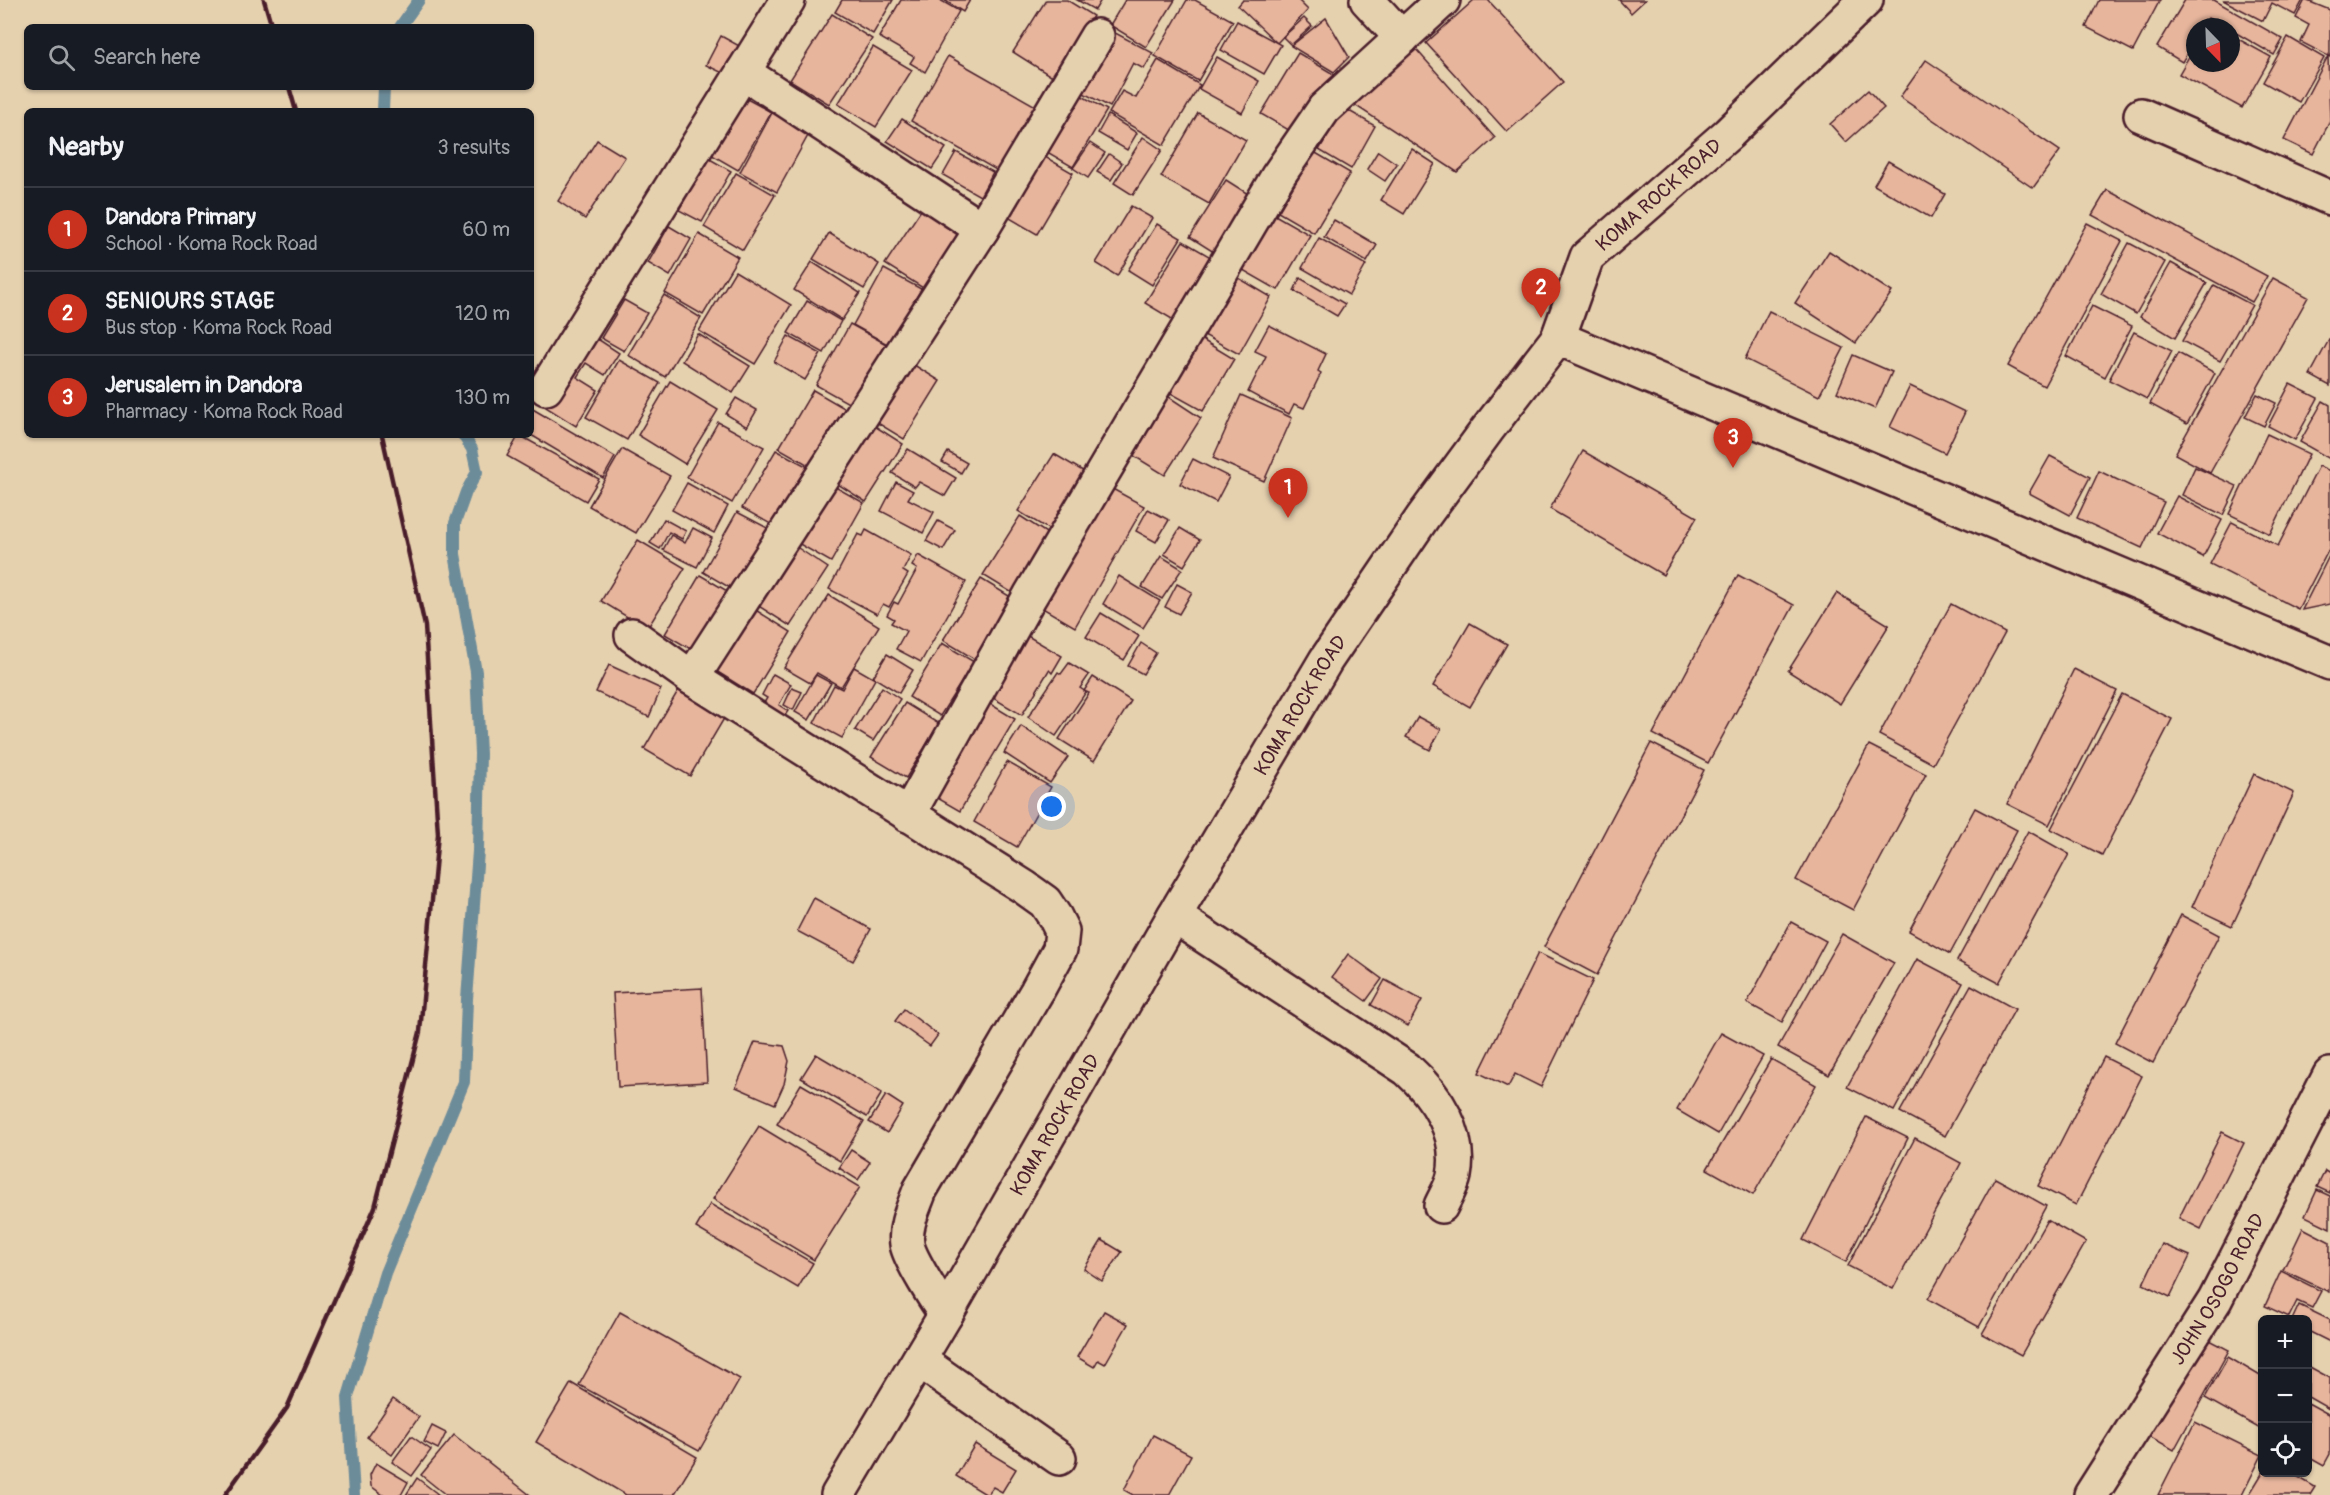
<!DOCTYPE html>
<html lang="en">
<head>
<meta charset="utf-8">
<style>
	body { margin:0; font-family:Pangolin,sans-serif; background:#20242c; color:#f1f3f6 }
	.controls { position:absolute; right:18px; bottom:18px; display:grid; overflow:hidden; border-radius:9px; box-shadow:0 2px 4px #0004 }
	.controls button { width:54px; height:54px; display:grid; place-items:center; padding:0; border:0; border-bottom:2px solid #363941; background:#171b24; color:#f1f3f6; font:30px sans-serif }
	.compass { position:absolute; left:2186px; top:18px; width:54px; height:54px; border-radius:50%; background:#171b24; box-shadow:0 2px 4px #0004; rotate:157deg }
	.you { position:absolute; left:1052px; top:807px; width:21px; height:21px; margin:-15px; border:4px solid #fff; border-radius:50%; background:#1a73e8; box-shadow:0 0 0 9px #1a73e833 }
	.badge { display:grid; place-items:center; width:39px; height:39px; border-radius:50%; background:#c8321e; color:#fff; font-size:20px; font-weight:700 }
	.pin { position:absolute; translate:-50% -50px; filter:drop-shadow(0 2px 3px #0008) }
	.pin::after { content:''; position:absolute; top:32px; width:21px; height:18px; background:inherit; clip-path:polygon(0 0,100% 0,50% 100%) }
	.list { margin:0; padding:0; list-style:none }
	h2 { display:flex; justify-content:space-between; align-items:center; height:78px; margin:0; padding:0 24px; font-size:26px }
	h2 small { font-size:20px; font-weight:400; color:#9ea1a6 }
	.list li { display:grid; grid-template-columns:39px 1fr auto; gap:18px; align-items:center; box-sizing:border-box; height:84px; padding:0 24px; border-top:2px solid #363941 }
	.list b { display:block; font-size:22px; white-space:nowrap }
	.list p { margin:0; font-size:20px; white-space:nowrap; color:#9ea1a6 }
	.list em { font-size:20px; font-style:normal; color:#9ea1a6 }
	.icon { flex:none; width:33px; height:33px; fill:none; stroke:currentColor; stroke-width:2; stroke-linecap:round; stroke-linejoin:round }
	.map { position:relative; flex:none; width:2330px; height:1495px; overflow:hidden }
	.search { position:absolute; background:#171b24; box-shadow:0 2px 4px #0004; left:24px; top:24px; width:510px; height:66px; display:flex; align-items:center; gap:15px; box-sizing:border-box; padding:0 21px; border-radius:9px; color:#9ea1a6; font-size:22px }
	.panel { position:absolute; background:#171b24; box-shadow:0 2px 4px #0004; left:24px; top:108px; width:510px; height:330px; border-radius:9px }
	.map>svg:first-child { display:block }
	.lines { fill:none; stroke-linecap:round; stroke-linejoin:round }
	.stream { stroke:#6d8c99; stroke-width:12 }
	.building { fill:#e7b59c; stroke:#4a1f2b; stroke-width:1.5 }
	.minor-casing { stroke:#4a1f2b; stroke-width:38 }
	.major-casing { stroke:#4a1f2b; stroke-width:38 }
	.minor { stroke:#e6d1af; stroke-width:33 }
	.major { stroke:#e6d1af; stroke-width:33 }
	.rail { stroke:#4a1f2b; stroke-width:4.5 }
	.labels { text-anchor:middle; stroke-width:5; stroke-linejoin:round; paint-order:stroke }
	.street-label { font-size:20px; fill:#4a1f2b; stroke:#e6d1af }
</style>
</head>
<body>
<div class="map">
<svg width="2330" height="1495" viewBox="0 0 2330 1495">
	<rect width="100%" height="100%" fill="#e6d1af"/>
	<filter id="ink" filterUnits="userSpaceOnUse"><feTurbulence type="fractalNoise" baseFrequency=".0167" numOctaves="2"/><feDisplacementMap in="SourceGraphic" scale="12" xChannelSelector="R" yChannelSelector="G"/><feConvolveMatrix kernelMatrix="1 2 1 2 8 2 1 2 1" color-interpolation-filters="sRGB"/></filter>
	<g filter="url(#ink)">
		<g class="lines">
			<g class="stream">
				<path d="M400,27L419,0"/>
				<path d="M383,111L384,87"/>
				<path d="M354,1495L348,1397L385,1273L464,1082L467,999L478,851L480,754L476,672L455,554V523L466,492L477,472L472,449L463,435"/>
			</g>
		</g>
		<g class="building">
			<path d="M842,0H893L873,34L835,12Z"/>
			<path d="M901,0H940L959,11L925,72L910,63L914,57L879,37Z"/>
			<path d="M944,0H970L963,12Z"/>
			<path d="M1046,0H1067L1093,16L1054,78L1013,52Z"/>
			<path d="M1077,0H1101L1095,10Z"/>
			<path d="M1125,0H1175L1146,47L1110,25Z"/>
			<path d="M1187,0H1195L1233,21L1198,81L1155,56Z"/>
			<path d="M1243,0H1298L1308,10L1277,43L1238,6Z"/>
			<path d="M1474,0H1488L1563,82L1507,132L1426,43Z"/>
			<path d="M1619,0H1645L1631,13Z"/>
			<path d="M2099,0H2160L2133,51L2086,27Z"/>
			<path d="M2185,0H2214L2283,39L2274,55L2231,30V27H2225L2208,18L2203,27H2195V40L2182,62L2157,47Z"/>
			<path d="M2223,0H2303L2295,15L2272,3L2263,21Z"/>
			<path d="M2305,0L2330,10V57L2301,42L2309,25L2296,18Z"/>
			<path d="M832,14L872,39L829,104L790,80Z"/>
			<path d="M1304,18L1312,26L1291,45L1283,37Z"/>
			<path d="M1326,18L1349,57L1334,72L1291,46Z"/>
			<path d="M1237,21L1281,45L1264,74L1221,50Z"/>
			<path d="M1104,27L1153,53L1144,69L1133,63L1110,107L1072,87Z"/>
			<path d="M2231,35L2271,57L2242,108L2179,74L2195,46V63H2231Z"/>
			<path d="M721,36L743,48L729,76L706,65Z"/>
			<path d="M2288,37L2324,58L2299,102L2263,82Z"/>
			<path d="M873,47L912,70L876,127L838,104Z"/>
			<path d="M1414,47L1495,138L1457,172L1350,102Z"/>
			<path d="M1298,53L1335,75L1299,136L1261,114Z"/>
			<path d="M948,56L1048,113L1010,178L911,121Z"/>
			<path d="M2328,56L2330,121L2313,154L2284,140Z"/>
			<path d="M1217,57L1259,81L1242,113L1199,89Z"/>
			<path d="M1158,60L1200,85L1164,145L1109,113L1122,91L1136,98Z"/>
			<path d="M1926,60L2060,151L2033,188L1900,97Z"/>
			<path d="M1068,88L1107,110L1073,167L1035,145Z"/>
			<path d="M1868,90L1884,108L1846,142L1830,124Z"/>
			<path d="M745,98L771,112L738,170L712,155Z"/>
			<path d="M1344,108L1375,126L1351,169L1319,150Z"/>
			<path d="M773,111L810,132L777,192L740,172Z"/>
			<path d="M1198,113L1246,140L1209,204L1161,177Z"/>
			<path d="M1108,115L1137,133L1127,150L1098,133Z"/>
			<path d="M902,119L946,148L932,169L887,141Z"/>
			<path d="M1143,137L1162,150L1133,195L1114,183Z"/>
			<path d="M597,140L625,157L585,219L558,201Z"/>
			<path d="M1090,143L1105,153L1088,178L1073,168Z"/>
			<path d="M1412,149L1435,164L1404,214L1381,200Z"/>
			<path d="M1033,150L1073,173L1037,234L996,210Z"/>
			<path d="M1378,151L1397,164L1385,181L1367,169Z"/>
			<path d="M956,152L993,172L980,196L943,175Z"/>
			<path d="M1314,152L1350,173L1314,233L1278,212Z"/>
			<path d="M1109,154L1122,163L1111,180L1097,172Z"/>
			<path d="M708,158L731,171L702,222L679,210Z"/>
			<path d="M1888,161L1945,194L1931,218L1874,185Z"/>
			<path d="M736,173L775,195L743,250L704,227Z"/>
			<path d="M1226,180L1256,199L1220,256L1190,237Z"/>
			<path d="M2107,190L2267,276L2252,302L2092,215Z"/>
			<path d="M925,204L962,228L923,288L885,264Z"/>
			<path d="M1131,206L1152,218L1117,276L1096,263Z"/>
			<path d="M1275,215L1310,235L1278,290L1243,270Z"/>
			<path d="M1334,220L1377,245L1367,262L1324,237Z"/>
			<path d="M2087,223L2122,241L2044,386L2008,366Z"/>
			<path d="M1157,224L1181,238L1152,285L1128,270Z"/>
			<path d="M669,226L691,239L670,276L648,263Z"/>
			<path d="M829,233L879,264L864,289L813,259Z"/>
			<path d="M699,234L738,257L703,315L665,293Z"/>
			<path d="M1319,238L1366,265L1349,295L1302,268Z"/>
			<path d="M1183,241L1221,263L1182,325L1145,303Z"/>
			<path d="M2129,243L2165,262L2136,314L2101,294Z"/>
			<path d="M1829,251L1892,292L1856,343L1795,303Z"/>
			<path d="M812,262L860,293L842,320L794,290Z"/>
			<path d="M2171,263L2207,283L2175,338L2140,317Z"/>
			<path d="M884,269L921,289L889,345L853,325Z"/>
			<path d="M735,271L791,305L755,364L699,331Z"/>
			<path d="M1237,277L1271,297L1239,354L1204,335Z"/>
			<path d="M1300,278L1345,304L1337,316L1294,291Z"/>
			<path d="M2273,278L2308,297L2210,473L2175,454Z"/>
			<path d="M2214,285L2252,305L2220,361L2182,341Z"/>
			<path d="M664,295L701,318L665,377L628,355Z"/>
			<path d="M624,300L647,313L624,351L601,338Z"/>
			<path d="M807,301L841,321L824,353L788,333Z"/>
			<path d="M2092,306L2132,326L2105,377L2066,356Z"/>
			<path d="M1769,311L1844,348L1819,396L1745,359Z"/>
			<path d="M850,324L886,344L852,405L816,385Z"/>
			<path d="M1269,325L1326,354L1318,371L1321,373L1304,408L1294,404L1289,414L1248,392L1266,356L1255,351Z"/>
			<path d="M587,332L619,353L605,375L586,363L577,377L598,390L576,426L541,404Z"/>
			<path d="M2134,332L2172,351L2147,399L2109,380Z"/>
			<path d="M698,334L750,366L733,393L682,361Z"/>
			<path d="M788,336L821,354L805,380L774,362Z"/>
			<path d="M1199,338L1234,359L1203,411L1167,391Z"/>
			<path d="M2330,338V386L2310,375Z"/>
			<path d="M2178,353L2215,373L2187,424L2150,404Z"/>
			<path d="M1853,355L1892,372L1875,409L1837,392Z"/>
			<path d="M619,360L660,383L627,440L586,417Z"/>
			<path d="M906,360L940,381L904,439L871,419Z"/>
			<path d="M670,381L718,410L685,464L638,435Z"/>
			<path d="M2290,384L2318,398L2295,440L2268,426Z"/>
			<path d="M1910,386L1965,412L1945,453L1890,427Z"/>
			<path d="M813,390L846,409L812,467L779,448Z"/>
			<path d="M2257,394L2276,403L2264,426L2245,417Z"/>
			<path d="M1166,395L1201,418L1165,475L1129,453Z"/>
			<path d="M1241,395L1292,418L1264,481L1213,458Z"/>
			<path d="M736,398L757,410L747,427L726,414Z"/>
			<path d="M2323,401L2330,405V459L2300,442Z"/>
			<path d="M531,408L615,457L603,478L531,435Z"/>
			<path d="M718,422L764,447L732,503L687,477Z"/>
			<path d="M870,423L903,444L866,502L833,481Z"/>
			<path d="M2267,434L2309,454L2270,534L2229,514Z"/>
			<path d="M519,435L599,479L586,501L507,456Z"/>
			<path d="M622,449L670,476L636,533L589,506Z"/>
			<path d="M908,449L956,478L945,496L919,482L915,487L892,473Z"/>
			<path d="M776,450L810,468L776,527L742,508Z"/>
			<path d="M1583,451L1697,517L1663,575L1550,509Z"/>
			<path d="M948,452L967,463L961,473L942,462Z"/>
			<path d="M1054,454L1088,474L1053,532L1018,511Z"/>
			<path d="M2050,456L2090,477L2070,515L2029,493Z"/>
			<path d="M1193,459L1229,477L1216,502L1180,484Z"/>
			<path d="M2319,466L2330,471V547L2298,609L2210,564L2232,522L2278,546Z"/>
			<path d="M2195,467L2237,486L2223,515L2182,495Z"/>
			<path d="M2099,471L2164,502L2142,548L2077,518Z"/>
			<path d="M896,482L913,491L908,499L934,512L923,533L881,511Z"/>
			<path d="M687,483L728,506L714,533L672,510Z"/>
			<path d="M830,484L864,503L831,562L796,542Z"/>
			<path d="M1107,486L1144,506L1075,627L1039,606Z"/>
			<path d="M2177,496L2222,520L2203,557L2157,533Z"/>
			<path d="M1148,509L1169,520L1156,542L1136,531Z"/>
			<path d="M737,512L773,531L737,592L703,572Z"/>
			<path d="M1020,516L1051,536L1014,594L983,575Z"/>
			<path d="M664,519L686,531L682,539L669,532L660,549L650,543Z"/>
			<path d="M938,521L955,530L943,550L926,541Z"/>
			<path d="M693,528L712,538L697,567L663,550L671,535L685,543Z"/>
			<path d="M1180,528L1200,540L1184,566L1164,554Z"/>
			<path d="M866,530L911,555L903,571L908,574L889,607L883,604L877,614L829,589L858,534L863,536Z"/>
			<path d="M638,540L685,568L647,629L601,601Z"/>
			<path d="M795,546L828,568L790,626L757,605Z"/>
			<path d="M2330,554V604L2302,610Z"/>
			<path d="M918,555L966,582L921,662L896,649L906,631L891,623L894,619L887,615L894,602L898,604L917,569L912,566Z"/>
			<path d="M1161,556L1182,569L1162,599L1142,587Z"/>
			<path d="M700,575L734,595L699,654L665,634Z"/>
			<path d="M1738,575L1794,605L1708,763L1653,734Z"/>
			<path d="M1119,576L1160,601L1143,628L1103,604Z"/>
			<path d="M981,579L1014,599L976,660L943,640Z"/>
			<path d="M1177,584L1192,592L1179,614L1165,607Z"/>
			<path d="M1837,593L1889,625L1840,704L1788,671Z"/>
			<path d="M829,595L879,626L841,687L817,673L810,683L784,668Z"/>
			<path d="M1951,604L2005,633L1933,764L1879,735Z"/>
			<path d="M754,609L791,632L753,694L716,671Z"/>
			<path d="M1101,613L1139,636L1124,660L1086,637Z"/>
			<path d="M1470,623L1507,644L1470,707L1433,686Z"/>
			<path d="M1026,635L1062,656L1052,673L1049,670L1022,715L988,695Z"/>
			<path d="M942,643L974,662L940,716L909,697Z"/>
			<path d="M1141,643L1156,653L1143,674L1128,666Z"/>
			<path d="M887,654L913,670L899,693L873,677Z"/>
			<path d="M1069,663L1089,675L1080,688L1086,692L1056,736L1028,717L1058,672L1061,674Z"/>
			<path d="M609,665L661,689L649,717L596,692Z"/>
			<path d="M854,667L875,679L842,738L814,723L834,685L842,689Z"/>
			<path d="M2074,669L2117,691L2049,825L2007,804Z"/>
			<path d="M773,674L791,684L779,705L788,711L782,720L761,708L767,698L762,695Z"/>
			<path d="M816,675L831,683L809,720L795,712Z"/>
			<path d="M1093,677L1131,701L1094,761L1059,739L1089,693L1084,691Z"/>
			<path d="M682,684L729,710L690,776L644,749Z"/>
			<path d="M882,687L900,699L873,741L855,730Z"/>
			<path d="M792,688L802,692L793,710L784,705Z"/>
			<path d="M2122,694L2172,719L2102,855L2051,829Z"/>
			<path d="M982,699L1015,719L960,811L927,792Z"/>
			<path d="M905,703L939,724L906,778L871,757Z"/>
			<path d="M1418,717L1441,729L1430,750L1406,737Z"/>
			<path d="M1021,726L1068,757L1050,783L1004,753Z"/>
			<path d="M1651,743L1704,770L1597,975L1544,947Z"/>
			<path d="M1869,745L1926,774L1853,910L1796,880Z"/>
			<path d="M1007,762L1051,787L1017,847L974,822Z"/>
			<path d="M2254,774L2294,793L2232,926L2192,907Z"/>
			<path d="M1975,808L2017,830L1950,954L1909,931Z"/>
			<path d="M2028,831L2069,854L1999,983L1957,961Z"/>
			<path d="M814,898L871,929L853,961L797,931Z"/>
			<path d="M2181,915L2219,935L2153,1063L2115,1043Z"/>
			<path d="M1791,922L1826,941L1782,1022L1747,1003Z"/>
			<path d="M1842,934L1894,963L1829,1075L1778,1047Z"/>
			<path d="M1538,953L1593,980L1541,1087L1515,1074L1508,1087L1479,1073Z"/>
			<path d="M1348,954L1382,979L1366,1001L1332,977Z"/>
			<path d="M1917,959L1963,983L1894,1111L1847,1087Z"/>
			<path d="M1385,980L1422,1000L1408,1026L1371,1005Z"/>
			<path d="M1971,985L2015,1009L1945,1136L1900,1112Z"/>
			<path d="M702,988L707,1082L618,1087L613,993Z"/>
			<path d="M904,1009L938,1035L930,1046L895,1021Z"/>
			<path d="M1721,1033L1763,1056L1718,1134L1677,1110Z"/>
			<path d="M755,1042L784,1046L789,1061L784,1084L775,1104L736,1087Z"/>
			<path d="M816,1054L882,1093L867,1117L801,1078Z"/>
			<path d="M2104,1057L2142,1076L2076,1205L2038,1186Z"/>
			<path d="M1771,1059L1816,1085L1753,1195L1707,1169Z"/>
			<path d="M801,1084L864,1121L840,1161L777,1124Z"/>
			<path d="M886,1095L903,1106L887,1133L869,1122Z"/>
			<path d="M1866,1117L1908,1138L1846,1262L1803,1240Z"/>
			<path d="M759,1126L860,1187L814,1260L713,1199Z"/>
			<path d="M2222,1132L2244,1143L2201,1229L2179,1218Z"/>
			<path d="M1915,1138L1961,1163L1893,1289L1848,1266Z"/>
			<path d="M851,1150L870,1162L858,1180L839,1168Z"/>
			<path d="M2325,1171L2330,1174V1193L2317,1187Z"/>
			<path d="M1995,1178L2046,1206L1979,1327L1928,1299Z"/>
			<path d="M2317,1190L2330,1196V1228L2305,1216Z"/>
			<path d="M710,1204L813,1263L798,1288L696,1228Z"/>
			<path d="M2047,1220L2086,1242L2021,1355L1982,1334Z"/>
			<path d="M2303,1228L2330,1242L2329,1292L2283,1270Z"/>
			<path d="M1102,1240L1122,1252L1102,1281L1084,1269Z"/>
			<path d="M2162,1244L2190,1256L2170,1297L2143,1284Z"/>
			<path d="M2281,1271L2321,1291L2312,1308L2297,1301L2289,1317L2265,1306Z"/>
			<path d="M2299,1305L2330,1320V1342L2308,1331V1320H2292Z"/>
			<path d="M1104,1311L1128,1324L1105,1364L1098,1360L1094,1367L1077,1357Z"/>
			<path d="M620,1312L740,1379L699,1451L579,1385Z"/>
			<path d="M2204,1337L2229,1350L2174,1450L2149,1436Z"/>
			<path d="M2228,1357L2262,1377V1430L2205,1398Z"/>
			<path d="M2308,1366L2330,1378L2329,1409L2308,1397Z"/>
			<path d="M571,1383L697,1457L674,1495H626L536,1442Z"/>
			<path d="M393,1399L419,1417L392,1455L367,1437Z"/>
			<path d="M2308,1403L2330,1415V1454L2324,1465L2308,1456Z"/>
			<path d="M2195,1422L2262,1455L2242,1495H2158Z"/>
			<path d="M432,1426L446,1433L438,1449L424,1442Z"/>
			<path d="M454,1435L530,1495H446L421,1475Z"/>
			<path d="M1153,1435L1191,1455L1169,1495H1133L1124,1490Z"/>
			<path d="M411,1436L431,1450L412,1476L392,1462Z"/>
			<path d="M975,1444L1016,1469L1002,1492L993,1487L987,1495L956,1476Z"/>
			<path d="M376,1463L408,1482L401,1495H383L371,1486L370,1475Z"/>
			<path d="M2263,1472H2290L2315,1487L2310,1495H2249Z"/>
			<path d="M417,1478L439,1495H406Z"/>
		</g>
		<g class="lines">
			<g class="minor-casing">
				<g id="minor">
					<path d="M1367,0L1402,38"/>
					<path d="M743,72L982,229"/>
					<path d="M2141,115L2330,198"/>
					<path d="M1558,338L2330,663"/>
					<path d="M546,388L788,0"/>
					<path d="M632,635L692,678L1024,887L1045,902L1055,917L1062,931L1060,949L1037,991L920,1190C914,1207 904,1226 907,1244C909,1258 937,1302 946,1314"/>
					<path d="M692,678L982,229L1097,36"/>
					<path d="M908,815L1030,596L1278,176L1324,109L1443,0"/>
					<path d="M1174,916L1407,1069C1437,1096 1462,1134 1454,1176C1452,1186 1445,1197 1441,1206"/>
					<path d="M919,1360L1059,1458"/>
					<path id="s1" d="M2091,1495L2215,1300L2330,1075"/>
				</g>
			</g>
			<g class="major-casing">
				<g id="major">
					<path id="s2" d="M838,1495L946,1314L1174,916L1326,660L1423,517L1487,430L1558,338L1587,257L1728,134L1866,0"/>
				</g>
			</g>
			<use href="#minor" class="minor"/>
			<use href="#major" class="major"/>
			<g class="rail">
				<path d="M264,0L272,27"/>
				<path d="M289,87L296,111"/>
				<path d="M225,1495L287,1408L375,1207L420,1032L438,834L425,626L382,435"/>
			</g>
		</g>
	</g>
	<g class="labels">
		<g class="street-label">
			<text dy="7" stroke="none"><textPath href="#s2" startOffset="1545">KOMA ROCK ROAD</textPath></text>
			<text dy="7" stroke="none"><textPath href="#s2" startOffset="915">KOMA ROCK ROAD</textPath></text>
			<text dy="7" stroke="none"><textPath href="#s2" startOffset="429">KOMA ROCK ROAD</textPath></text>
			<text dy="7" stroke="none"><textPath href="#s1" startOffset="242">JOHN OSOGO ROAD</textPath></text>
		</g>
	</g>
</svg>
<div class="controls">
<button>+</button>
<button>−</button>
<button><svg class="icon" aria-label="locate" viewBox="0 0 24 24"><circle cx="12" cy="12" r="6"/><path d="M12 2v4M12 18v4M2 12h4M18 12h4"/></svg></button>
</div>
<svg class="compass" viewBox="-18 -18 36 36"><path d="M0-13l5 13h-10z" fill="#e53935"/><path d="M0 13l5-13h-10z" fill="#9ea1a6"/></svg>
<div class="you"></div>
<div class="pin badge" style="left:1288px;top:518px">1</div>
<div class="pin badge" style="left:1541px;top:318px">2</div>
<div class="pin badge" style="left:1733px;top:468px">3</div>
<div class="search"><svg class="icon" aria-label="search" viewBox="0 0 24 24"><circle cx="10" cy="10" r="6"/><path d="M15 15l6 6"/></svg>Search here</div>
<section class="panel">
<h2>Nearby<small>3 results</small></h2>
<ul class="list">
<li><span class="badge">1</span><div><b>Dandora Primary</b><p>School · Koma Rock Road</p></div><em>60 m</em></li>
<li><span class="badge">2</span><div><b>SENIOURS STAGE</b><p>Bus stop · Koma Rock Road</p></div><em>120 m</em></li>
<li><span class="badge">3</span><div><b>Jerusalem in Dandora</b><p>Pharmacy · Koma Rock Road</p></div><em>130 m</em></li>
</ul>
</section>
</div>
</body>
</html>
